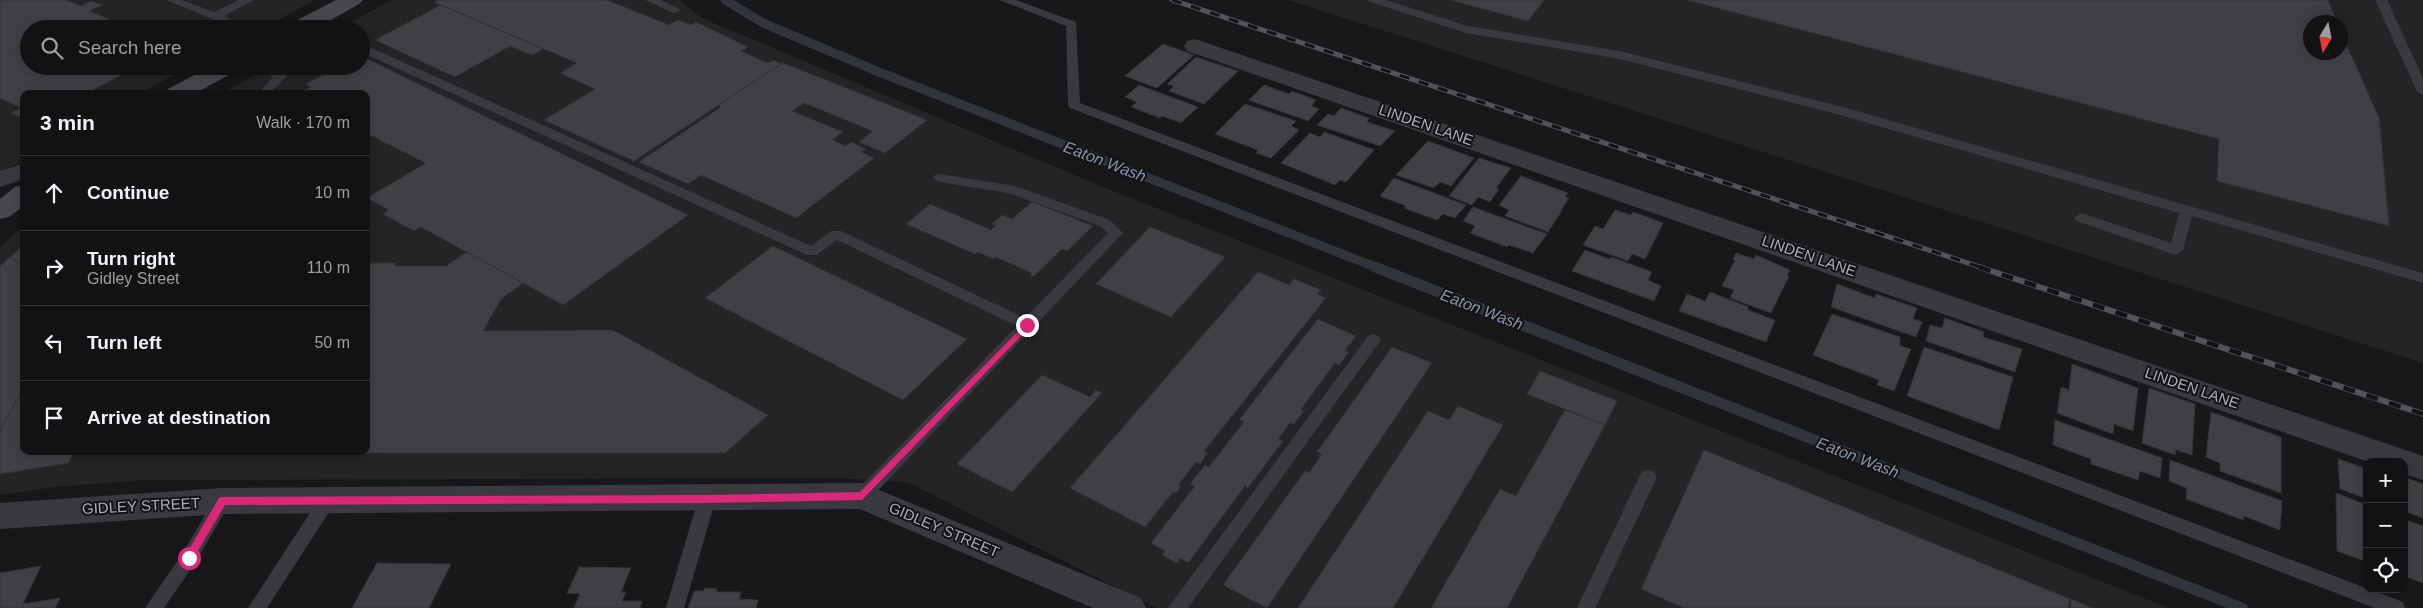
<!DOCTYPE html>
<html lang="en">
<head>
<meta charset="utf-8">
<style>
	body { margin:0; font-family:Arial,sans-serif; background:#1b1b1d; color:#f1f3f6 }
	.controls { position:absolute; right:15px; bottom:15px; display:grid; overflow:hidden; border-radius:10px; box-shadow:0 2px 12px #0003 }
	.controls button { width:45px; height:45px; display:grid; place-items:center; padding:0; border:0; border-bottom:1px solid #313234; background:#121214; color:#f1f3f6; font:25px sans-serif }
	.compass { position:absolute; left:2303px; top:15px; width:45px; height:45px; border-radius:50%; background:#121214; box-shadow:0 2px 12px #0003; rotate:190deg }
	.stop { position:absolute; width:15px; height:15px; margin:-11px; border:4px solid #db2777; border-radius:50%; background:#fff }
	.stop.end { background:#db2777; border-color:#fff; box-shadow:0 1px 5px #0008 }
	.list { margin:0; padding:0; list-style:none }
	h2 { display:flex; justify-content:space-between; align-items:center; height:65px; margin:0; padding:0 20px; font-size:21px }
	h2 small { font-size:16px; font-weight:400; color:#9c9ea0 }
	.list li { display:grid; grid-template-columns:32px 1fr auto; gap:15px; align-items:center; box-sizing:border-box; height:75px; padding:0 20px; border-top:1px solid #313234 }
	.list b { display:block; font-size:19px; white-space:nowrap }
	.list p { margin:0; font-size:16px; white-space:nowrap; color:#9c9ea0 }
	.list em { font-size:16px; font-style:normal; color:#9c9ea0 }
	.icon { flex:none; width:28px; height:28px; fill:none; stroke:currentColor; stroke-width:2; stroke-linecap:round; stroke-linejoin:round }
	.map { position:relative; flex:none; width:2423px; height:608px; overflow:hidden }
	.search { position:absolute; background:#121214; box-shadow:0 2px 12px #0003; left:20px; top:20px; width:350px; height:55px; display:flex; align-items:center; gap:12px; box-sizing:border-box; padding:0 18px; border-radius:28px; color:#9c9ea0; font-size:19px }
	.panel { position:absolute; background:#121214; box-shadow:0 2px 12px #0003; left:20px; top:90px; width:350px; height:365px; border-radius:10px }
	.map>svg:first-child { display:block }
	.built { fill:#242426; fill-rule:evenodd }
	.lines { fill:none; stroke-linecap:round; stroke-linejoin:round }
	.stream-far1 { stroke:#2f343d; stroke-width:9 }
	.stream { stroke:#2f343d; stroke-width:11 }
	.building { fill:#3f4043; stroke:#333235 }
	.lane { fill:#39393e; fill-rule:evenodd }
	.street { fill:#39393e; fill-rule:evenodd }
	.secondary { fill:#47484e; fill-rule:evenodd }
	.rail-far1-casing { stroke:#525359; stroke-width:5 }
	.rail-casing { stroke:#525359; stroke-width:6 }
	.rail-far1 { stroke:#131315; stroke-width:3; stroke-dasharray:10; stroke-linecap:butt }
	.rail { stroke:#131315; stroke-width:4.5; stroke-dasharray:12; stroke-linecap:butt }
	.route { fill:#db2777 }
	.labels { text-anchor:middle; stroke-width:4; stroke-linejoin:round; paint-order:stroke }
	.street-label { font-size:15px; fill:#abadb8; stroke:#131315 }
	.water-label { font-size:16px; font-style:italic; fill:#8595b0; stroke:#131315 }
</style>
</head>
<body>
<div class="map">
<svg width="2423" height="608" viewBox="0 0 2423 608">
	<rect width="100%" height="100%" fill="#18181a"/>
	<g class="built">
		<path d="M0,0H315L261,29H29V66H190L139,94H24V160L0,172Z"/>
		<path d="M391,0H680L702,18L1103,187L2169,608H1157L907,482L835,478L144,480L55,487L0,495V247L24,226V451H366V94H221L271,66H361V29H339Z"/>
		<path d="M1288,0H2423V363ZM2310,22H2340V52H2310Z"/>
	</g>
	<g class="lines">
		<path class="stream-far1" d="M725,0L763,23L879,72L1378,268"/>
		<path class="stream" d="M1375,267L2242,608"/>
	</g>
	<g class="building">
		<path d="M0,0H66L81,6L91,1L102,5L90,11L131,29H29V66H139L85,94H24V119L11,113L21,108L0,98Z"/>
		<path d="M438,0H607L669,25L678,20L691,25L696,22L748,47L741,51L767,63L773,60L781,64L634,161L544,120L595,89L560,73L577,63L434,2Z"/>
		<path d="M1451,0H1544L1528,21Z"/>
		<path d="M1687,0H2328L2337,22H2310V52H2340V30L2379,118L2389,226L2217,181L2219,139Z"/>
		<path d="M441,5L543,49L532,55L510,46L455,77L375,40Z"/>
		<path d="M151,23L164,29H139Z"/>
		<path d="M1163,44L1194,55L1157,88L1125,76Z"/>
		<path d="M361,56L688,215L563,305L421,227L414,231L383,214L389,210L367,198L426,163L366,133V94H298L311,87L306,84L340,66H361Z"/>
		<path d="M1196,57L1238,71L1204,104L1169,91L1174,86L1167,84Z"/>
		<path d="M783,63L927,120L885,153L859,142L873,131L804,103L792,111L843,132L832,140L846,146L851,142L866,149L861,152L874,158L796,218L701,175L688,184L639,162L721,107L718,105Z"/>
		<path d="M1139,85L1198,107L1181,123L1162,116L1160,118L1131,107L1137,102L1125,97Z"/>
		<path d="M1264,85L1289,94L1292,91L1316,100L1312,106L1319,109L1308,121L1249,100Z"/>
		<path d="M1245,104L1296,121L1291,126L1299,130L1271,158L1256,153L1258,150L1215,134Z"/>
		<path d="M1341,108L1369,118L1367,122L1395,131L1380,146L1317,125L1328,114L1334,116Z"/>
		<path d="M1324,132L1374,150L1346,182L1340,180L1335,185L1281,163L1310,133L1320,137Z"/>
		<path d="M1428,141L1474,158L1451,186L1440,182L1434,188L1396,175Z"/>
		<path d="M1479,158L1511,168L1496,188L1499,189L1490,202L1478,197L1472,205L1449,196Z"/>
		<path d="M1521,176L1568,193L1565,197L1569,198L1560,212H1561L1548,232L1505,216L1509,210L1499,205Z"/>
		<path d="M1394,178L1466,205L1455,218L1443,214L1437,220L1404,208L1406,206L1380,196Z"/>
		<path d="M1032,202L1093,226L1067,251L1062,249L1033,277L1030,275L1032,273L996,257L994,259L978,252L975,254L906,224L930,204L991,230L996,225L992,224L1002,215L1012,219Z"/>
		<path d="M1473,207L1547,234L1533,253L1509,245L1507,247L1470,233L1475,226L1463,221Z"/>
		<path d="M1615,210L1631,215L1633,212L1663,223L1645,259L1632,254L1628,261L1583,245L1595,226L1603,229Z"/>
		<path d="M1150,227L1225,257L1171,317L1096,284Z"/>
		<path d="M24,245V268L10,257Z"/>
		<path d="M773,246L967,339L903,400L705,298Z"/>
		<path d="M1585,250L1609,259L1611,257L1652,272L1648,280L1661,286L1654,301L1572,271Z"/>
		<path d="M467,252L523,283L501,299L483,331L613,330L768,415L725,453H140L366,451V263H396L394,266H446Z"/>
		<path d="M1736,253L1754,259L1756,255L1790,270L1787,275L1789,276L1771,313L1730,298L1734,290L1722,286L1735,260L1733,259Z"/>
		<path d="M10,257L24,268V387L0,431V266Z"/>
		<path d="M1258,272L1289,285L1294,279L1321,290L1317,294L1326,298L1204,451L1208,453L1200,464L1196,462L1178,485L1181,487L1176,493L1173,492L1145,527L1070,488Z"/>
		<path d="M1837,284L1875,298L1876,294L1917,308L1913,319L1922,322L1916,337L1831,307Z"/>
		<path d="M1710,292L1748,307V310L1775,320L1766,342L1679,311L1687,294L1705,301Z"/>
		<path d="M1832,314L1900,337V346L1911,349L1894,391L1877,385L1879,380L1813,355Z"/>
		<path d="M1945,318L1984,332L1983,337L2022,349L2015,372L1926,341L1930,325L1942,328Z"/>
		<path d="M1318,319L1356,336L1345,351L1349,352L1339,365L1335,363L1301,409L1304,411L1294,424L1290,423L1278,439L1283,441L1248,488L1245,486L1188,563L1180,558L1177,563L1162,555L1165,551L1151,543L1195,486L1190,484L1205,465L1209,467L1244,422L1239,420Z"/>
		<path d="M1392,347L1432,363L1267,608L1223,585L1305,471L1309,473L1322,454L1317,452Z"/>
		<path d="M1924,347L2013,377L1999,430L1907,396Z"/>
		<path d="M2072,364L2138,388L2133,431L2114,424L2113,434L2057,413L2061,387L2069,390Z"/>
		<path d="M1540,371L1617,401L1605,425L1527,394Z"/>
		<path d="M1042,375L1090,397L1096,390L1102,393L1012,492L957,464Z"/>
		<path d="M24,387V451H75L68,463L0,474V431Z"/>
		<path d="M2149,388L2195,404L2192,455L2176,450L2175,455L2142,443Z"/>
		<path d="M1458,406L1503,425L1393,608H1298L1428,411L1449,420Z"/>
		<path d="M1565,410L1605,425L1507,608H1431L1500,489L1516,496Z"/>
		<path d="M2211,412L2281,437V493L2220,471V463L2206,457Z"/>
		<path d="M2055,420L2162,458L2160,478L2140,471L2138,480L2091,464V459L2053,445Z"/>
		<path d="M1704,450L2070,599L2068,608H1684L1641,589Z"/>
		<path d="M2338,459L2367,469V499L2340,489Z"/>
		<path d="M2170,460L2282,501L2280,530L2244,516L2243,520L2186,499L2187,488L2169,481Z"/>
		<path d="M2404,477L2423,484V518L2404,511Z"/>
		<path d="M2336,493L2367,505V562L2337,551Z"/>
		<path d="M2404,519L2423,526V583L2404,576Z"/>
		<path d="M377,563L451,564L429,608H352Z"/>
		<path d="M41,566L23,604L60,598L55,608H0V573Z"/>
		<path d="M579,567L631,568L621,592H626L622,601H642L640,608H574L580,594L567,593Z"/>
		<path d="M704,588L717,589L716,592H741L739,599L758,600L756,608H688L694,591H704Z"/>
		<path d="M2071,599L2092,608H2070Z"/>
	</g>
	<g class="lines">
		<g class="lane">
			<path d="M166,0H182L214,12L239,0H254L224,16L253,29H236Z"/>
			<path d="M645,0H661L681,10L675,13L671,12Z"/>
			<path d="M999,0H1016L1076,22L1080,103L2403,602L2405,608H2375L1070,108L1068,105L1066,26Z"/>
			<path d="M1368,0H1386L1468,26L1620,51L1843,107L2423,273V283L2192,216L2183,250L2176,255L2076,221L2074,218L2081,213L2171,243L2179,213L1833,113L1620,59L1466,33L1370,2Z"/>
			<path d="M2375,0H2387L2423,78V95L2417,91Z"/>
			<path d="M361,43L811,246L831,231H841L1025,318L1108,233L1100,226L1008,193L940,182L933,178L935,175L940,174L1015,186L1110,220L1123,233L868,501L862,503L856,501L853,496L856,491L1017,326L837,240L817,255H807L361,52Z"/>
			<path d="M245,66H264L285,73L287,76L270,94H257L273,77Z"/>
			<path d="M1373,334L1378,336L1381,340L1378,344L1188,608H1168L1368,336Z"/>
			<path d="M1648,470L1654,472L1657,477L1595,608H1577L1639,477L1642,472Z"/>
			<path d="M707,492L713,494L716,499L684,608H666L698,499L701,494Z"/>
			<path d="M222,494L228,496L231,501L195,563L164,608H145L183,553L216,496Z"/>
			<path d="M327,494L333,496L336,501L333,506L267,608H248L321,496Z"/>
		</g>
		<g class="street">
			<path d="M1195,39L2423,456V480L2404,474V462H2369L1187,51L1184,46L1187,41Z"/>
			<path d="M24,163V179L0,187V171Z"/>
			<path d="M862,483L1141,598L1146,608H1093L860,509L222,514L0,529V503L222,488Z"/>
		</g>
		<g class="secondary">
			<path d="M336,0H363L359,4L315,29H287L290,24Z"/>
			<path d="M211,66H239L236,71L194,94H165L168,89Z"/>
			<path d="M24,185V206L9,217L0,219V199L15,187Z"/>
		</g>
		<g class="rail-far1-casing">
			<path id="rail-far1" d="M1172,0L1983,268"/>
		</g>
		<g class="rail-casing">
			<path id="rail" d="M1979,267L2423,414"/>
		</g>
		<use href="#rail-far1" class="rail-far1"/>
		<use href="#rail" class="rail"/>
	</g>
	<path class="route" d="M1027,322L1031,325L1030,327L862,500L707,503L225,505L192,561L189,562L184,558L219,498L222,497L707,495L860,492Z"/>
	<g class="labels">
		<g class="street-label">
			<text transform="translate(1426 125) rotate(19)" y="5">LINDEN LANE</text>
			<text transform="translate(1809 256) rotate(19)" y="5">LINDEN LANE</text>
			<text transform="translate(2192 388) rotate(19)" y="5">LINDEN LANE</text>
			<text transform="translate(141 506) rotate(-3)" y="5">GIDLEY STREET</text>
			<text transform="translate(944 530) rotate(23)" y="5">GIDLEY STREET</text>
		</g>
		<g class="water-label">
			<text transform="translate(1105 161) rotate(21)" y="6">Eaton Wash</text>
			<text transform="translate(1482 309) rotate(21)" y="6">Eaton Wash</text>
			<text transform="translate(1858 457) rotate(21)" y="6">Eaton Wash</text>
		</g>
	</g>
</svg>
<div class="controls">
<button>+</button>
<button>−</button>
<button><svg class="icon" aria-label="locate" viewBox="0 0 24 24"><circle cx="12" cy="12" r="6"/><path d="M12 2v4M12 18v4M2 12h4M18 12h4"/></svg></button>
</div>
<svg class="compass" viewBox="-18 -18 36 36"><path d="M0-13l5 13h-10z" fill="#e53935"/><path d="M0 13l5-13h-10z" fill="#9c9ea0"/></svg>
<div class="stop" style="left:189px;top:558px"></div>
<div class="stop end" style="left:1027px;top:325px"></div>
<div class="search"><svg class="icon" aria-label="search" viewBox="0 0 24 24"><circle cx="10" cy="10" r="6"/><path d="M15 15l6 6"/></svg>Search here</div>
<section class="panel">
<h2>3 min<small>Walk · 170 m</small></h2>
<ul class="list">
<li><svg class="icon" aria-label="ahead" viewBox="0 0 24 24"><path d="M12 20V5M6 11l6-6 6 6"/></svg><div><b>Continue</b></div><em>10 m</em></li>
<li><svg class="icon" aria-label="right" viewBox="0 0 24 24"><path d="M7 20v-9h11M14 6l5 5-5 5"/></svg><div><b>Turn right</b><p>Gidley Street</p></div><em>110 m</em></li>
<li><svg class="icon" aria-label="left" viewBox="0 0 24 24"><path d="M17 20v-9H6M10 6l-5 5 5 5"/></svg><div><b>Turn left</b></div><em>50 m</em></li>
<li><svg class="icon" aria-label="arrive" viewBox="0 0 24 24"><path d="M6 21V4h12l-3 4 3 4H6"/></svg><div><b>Arrive at destination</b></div></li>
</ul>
</section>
</div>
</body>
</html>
